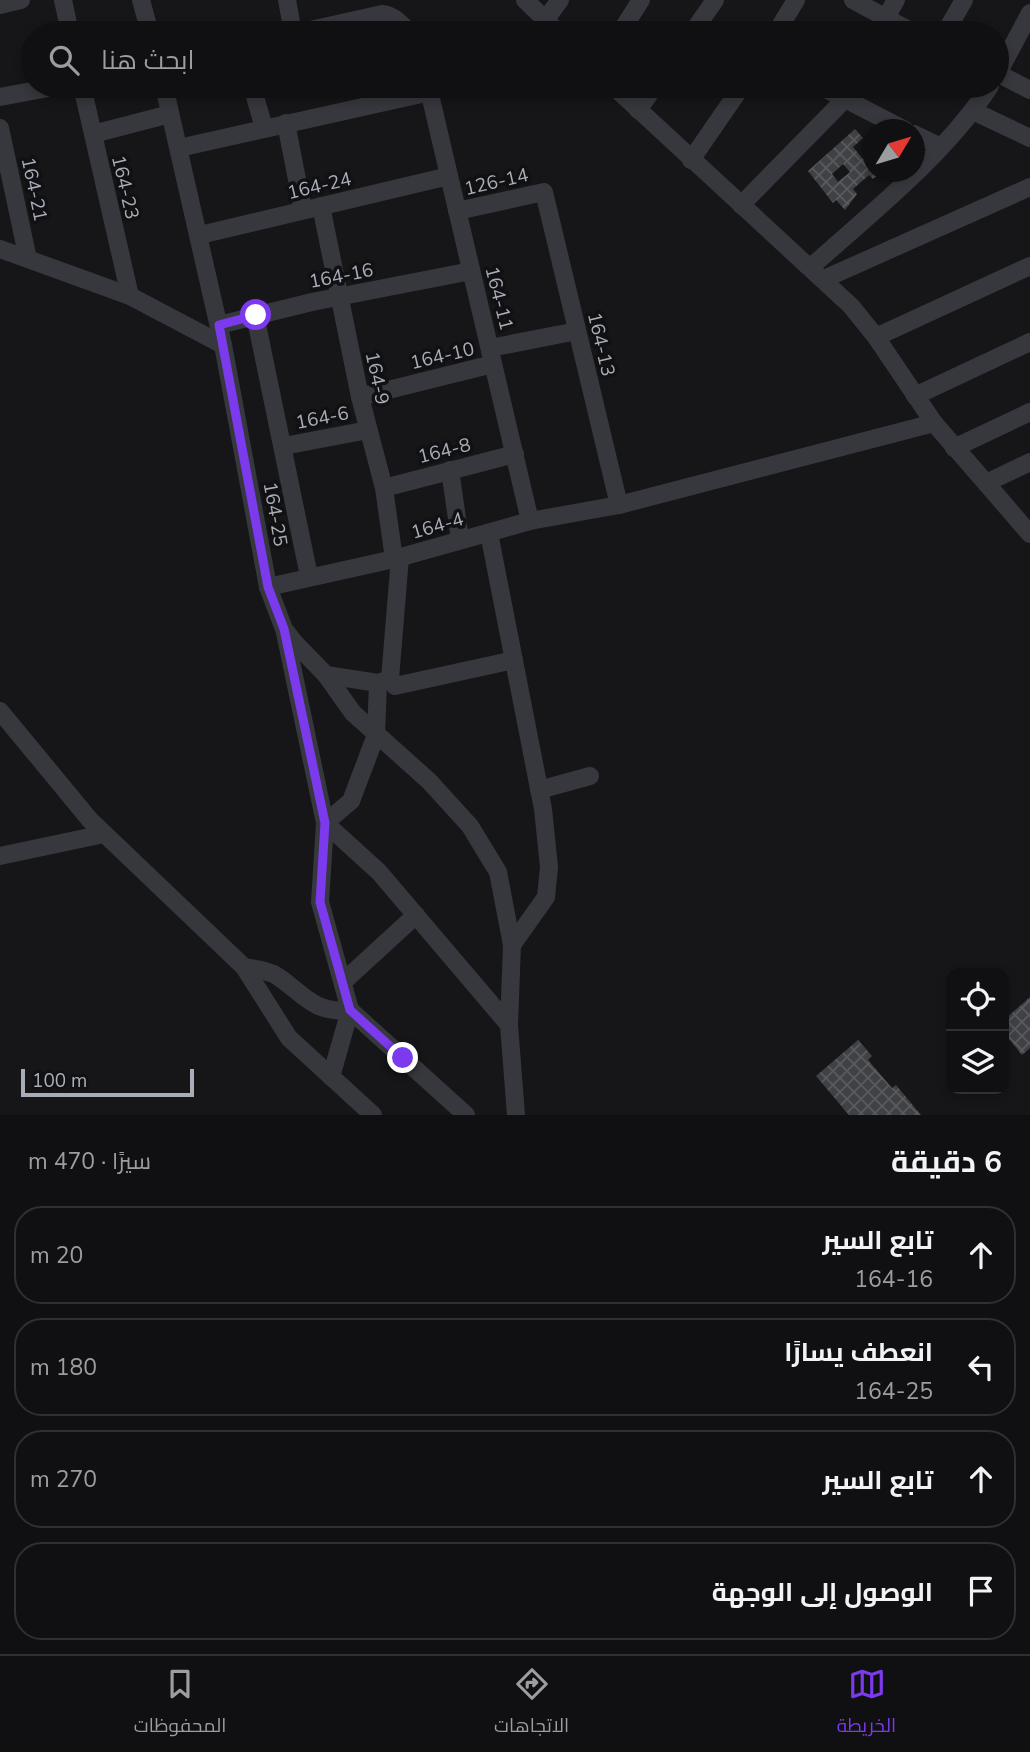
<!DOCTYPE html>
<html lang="ar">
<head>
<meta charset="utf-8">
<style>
	body { margin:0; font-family:"Nunito Sans",Cairo,sans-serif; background:#19191b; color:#f1f3f6; direction:rtl }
	.controls { position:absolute; right:21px; bottom:21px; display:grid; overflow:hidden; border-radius:14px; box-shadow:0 4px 10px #0003 }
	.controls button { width:63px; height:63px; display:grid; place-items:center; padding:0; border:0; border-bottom:2px solid #303032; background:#101012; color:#f1f3f6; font:35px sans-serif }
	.compass { position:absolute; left:862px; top:119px; width:63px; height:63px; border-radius:50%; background:#101012; box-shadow:0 4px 10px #0003; rotate:52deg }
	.scale { position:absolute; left:21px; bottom:18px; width:173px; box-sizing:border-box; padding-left:7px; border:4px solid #a8adb8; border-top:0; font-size:19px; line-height:24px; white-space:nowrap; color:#a8adb8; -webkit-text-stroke:5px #111113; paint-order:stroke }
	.stop { position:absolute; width:21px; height:21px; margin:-16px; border:5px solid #7c3aed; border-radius:50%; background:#fff }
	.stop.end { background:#7c3aed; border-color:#fff; box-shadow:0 2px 7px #0008 }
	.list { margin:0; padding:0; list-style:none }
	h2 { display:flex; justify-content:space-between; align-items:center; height:91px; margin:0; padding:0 28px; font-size:30px }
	h2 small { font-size:23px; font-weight:400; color:#9c9d9f }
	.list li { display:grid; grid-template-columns:46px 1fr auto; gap:21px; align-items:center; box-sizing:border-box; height:98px; margin:0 14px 14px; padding:0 14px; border:2px solid #303032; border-radius:28px }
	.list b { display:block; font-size:26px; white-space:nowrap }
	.list p { margin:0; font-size:23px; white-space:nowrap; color:#9c9d9f }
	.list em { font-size:23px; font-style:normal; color:#9c9d9f }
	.icon { flex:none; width:38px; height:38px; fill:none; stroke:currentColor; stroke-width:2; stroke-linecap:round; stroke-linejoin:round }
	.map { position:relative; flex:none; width:1030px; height:1115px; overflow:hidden; direction:ltr }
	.search { position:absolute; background:#101012; box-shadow:0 4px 10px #0003; left:21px; right:21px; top:21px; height:77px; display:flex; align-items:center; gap:18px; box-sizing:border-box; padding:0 24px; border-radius:38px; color:#9c9d9f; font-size:26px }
	.sheet { height:539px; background:#101012 }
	nav { display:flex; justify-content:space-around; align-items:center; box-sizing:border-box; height:98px; border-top:2px solid #303032; background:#101012; font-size:19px; color:#9c9d9f }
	nav a { display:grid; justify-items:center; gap:4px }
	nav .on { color:#7c3aed }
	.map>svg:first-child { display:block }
	.building { fill:url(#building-cross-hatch); fill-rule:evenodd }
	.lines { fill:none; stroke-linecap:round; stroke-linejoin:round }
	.minor { stroke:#37383d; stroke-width:18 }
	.route { stroke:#7c3aed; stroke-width:9 }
	.labels { text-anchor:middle; stroke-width:7; stroke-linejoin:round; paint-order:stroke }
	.street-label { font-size:19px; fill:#a8adb8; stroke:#111113 }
</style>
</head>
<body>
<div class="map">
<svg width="1030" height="1115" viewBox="0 0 1030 1115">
	<defs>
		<pattern id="building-cross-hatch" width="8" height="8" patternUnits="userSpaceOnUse" patternTransform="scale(1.75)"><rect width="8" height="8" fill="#404145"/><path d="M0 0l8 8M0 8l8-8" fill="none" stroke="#595a5e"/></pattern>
	</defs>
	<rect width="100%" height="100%" fill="#161618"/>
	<g class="building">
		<path d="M855,129L863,138L853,147L863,159L867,156L872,162V172H882L873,179L869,175L853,189L857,194L845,210L836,200L833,203L808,171ZM843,164L850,172L838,182L832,174Z"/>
		<path d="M1030,997V1048L1022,1055L1004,1033V1020Z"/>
		<path d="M858,1040L872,1056L868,1060L892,1088L896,1085L921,1115H849L816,1076Z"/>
	</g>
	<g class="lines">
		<g class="minor">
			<path d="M63,0L70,33"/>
			<path d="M141,0L150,33"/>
			<path d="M287,0L293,33"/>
			<path d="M525,0L559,33"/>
			<path d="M853,0L914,33"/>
			<path d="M0,5L21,0"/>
			<path d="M885,19L896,0"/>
			<path d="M545,20L560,0"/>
			<path d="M297,33L382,14C396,15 401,27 413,33"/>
			<path d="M620,33L641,0"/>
			<path d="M692,33L715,0"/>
			<path d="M776,33L796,0"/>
			<path d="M945,33L964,0"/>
			<path d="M997,73L1030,90"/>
			<path d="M997,75L1030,13"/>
			<path d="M82,86L130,296"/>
			<path d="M164,86L223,345L268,587L284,629L294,642L326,675L353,713L429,781L470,826L498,872L512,945L509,1025L516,1115"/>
			<path d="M252,86L264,128"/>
			<path d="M428,86L530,521"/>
			<path d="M613,86L851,306L876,337L934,423L1030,534"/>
			<path d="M820,86L905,130"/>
			<path d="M0,97L59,86"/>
			<path d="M638,110L655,86"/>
			<path d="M973,111L1030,138"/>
			<path d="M286,123L303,210"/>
			<path d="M0,128L28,259"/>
			<path d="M93,134L170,114"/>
			<path d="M914,134L939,146"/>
			<path d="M179,148L430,92"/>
			<path d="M691,160L742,86"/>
			<path d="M741,205L845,99"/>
			<path d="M321,206L360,397L384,488L394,559"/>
			<path d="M457,211L544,192L619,505"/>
			<path d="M200,235L449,176"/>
			<path d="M0,249L130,296L223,345"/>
			<path d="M811,267C873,211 944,156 990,86"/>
			<path d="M824,279L1030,187"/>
			<path d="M255,315L309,576"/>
			<path d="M219,325L312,302L471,271"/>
			<path d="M876,337L1030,266"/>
			<path d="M490,348L577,331"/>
			<path d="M915,396L1030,342"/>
			<path d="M360,397L493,364"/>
			<path d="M284,446L368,430"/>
			<path d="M954,448L1030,412"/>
			<path d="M450,470L460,539"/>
			<path d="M986,483L1030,462"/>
			<path d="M384,488L515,454"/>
			<path d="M489,533L543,809L549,867L546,897L512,945"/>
			<path d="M400,557L390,679L395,686L514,660"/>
			<path d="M268,587L394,559L530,521L619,505L934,423"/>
			<path d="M285,633L325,823L320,902L350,1010L331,1077"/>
			<path d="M326,675L378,683L387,680"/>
			<path d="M378,683L376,735L351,801L325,823L379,872L509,1025"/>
			<path d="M0,711L90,820L244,967L289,1038L373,1115"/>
			<path d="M539,790L590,776"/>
			<path d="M0,856L104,834"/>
			<path d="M244,967C254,969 268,970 277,976C303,993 313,1014 350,1010L466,1115"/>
			<path d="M344,981L416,915"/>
		</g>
	</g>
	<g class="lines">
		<path class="route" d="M256,315L219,325L268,587L284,629L325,823L320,902L350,1010L403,1058"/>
	</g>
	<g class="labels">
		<g class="street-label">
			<text transform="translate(496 181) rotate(-13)" y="7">126-14</text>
			<text transform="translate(319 185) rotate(-13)" y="7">164-24</text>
			<text transform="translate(126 187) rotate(77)" y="7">164-23</text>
			<text transform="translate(35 189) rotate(78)" y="7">164-21</text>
			<text transform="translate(341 275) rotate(-11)" y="7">164-16</text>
			<text transform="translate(500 298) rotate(76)" y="7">164-11</text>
			<text transform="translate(602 344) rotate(77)" y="7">164-13</text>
			<text transform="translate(442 355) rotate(-13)" y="7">164-10</text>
			<text transform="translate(378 378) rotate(78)" y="7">164-9</text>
			<text transform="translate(322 417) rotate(-11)" y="7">164-6</text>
			<text transform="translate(444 450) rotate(-14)" y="7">164-8</text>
			<text transform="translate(276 514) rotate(80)" y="7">164-25</text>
			<text transform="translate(437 525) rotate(-16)" y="7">164-4</text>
		</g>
	</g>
</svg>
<div class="controls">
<button><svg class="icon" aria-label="locate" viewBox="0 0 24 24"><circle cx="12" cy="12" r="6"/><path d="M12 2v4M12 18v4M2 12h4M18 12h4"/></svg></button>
<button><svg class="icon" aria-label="layers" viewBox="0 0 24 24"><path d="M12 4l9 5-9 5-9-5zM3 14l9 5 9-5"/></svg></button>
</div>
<svg class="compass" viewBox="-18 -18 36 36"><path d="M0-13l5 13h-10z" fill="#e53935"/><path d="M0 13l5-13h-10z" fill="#9c9d9f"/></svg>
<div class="scale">100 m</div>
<div class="stop" style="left:256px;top:315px"></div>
<div class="stop end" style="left:403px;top:1058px"></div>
<div class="search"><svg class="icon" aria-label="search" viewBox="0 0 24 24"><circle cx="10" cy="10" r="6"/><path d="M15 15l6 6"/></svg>ابحث هنا</div>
</div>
<section class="sheet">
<h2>6 دقيقة<small>سيرًا · 470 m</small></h2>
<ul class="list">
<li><svg class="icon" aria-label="ahead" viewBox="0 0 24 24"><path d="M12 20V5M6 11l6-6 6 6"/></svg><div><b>تابع السير</b><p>164-16</p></div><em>20 m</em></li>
<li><svg class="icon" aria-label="left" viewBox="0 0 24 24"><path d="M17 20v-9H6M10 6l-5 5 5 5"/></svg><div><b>انعطف يسارًا</b><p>164-25</p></div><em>180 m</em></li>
<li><svg class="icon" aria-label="ahead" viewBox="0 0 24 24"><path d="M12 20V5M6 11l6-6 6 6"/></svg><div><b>تابع السير</b></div><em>270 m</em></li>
<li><svg class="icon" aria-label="arrive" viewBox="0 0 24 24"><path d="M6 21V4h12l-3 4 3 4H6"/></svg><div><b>الوصول إلى الوجهة</b></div></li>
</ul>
</section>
<nav>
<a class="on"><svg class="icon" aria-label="map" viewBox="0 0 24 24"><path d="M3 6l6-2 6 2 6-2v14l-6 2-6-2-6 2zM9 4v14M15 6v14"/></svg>الخريطة</a>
<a><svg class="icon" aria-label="directions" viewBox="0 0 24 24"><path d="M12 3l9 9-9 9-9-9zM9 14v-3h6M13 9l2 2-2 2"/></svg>الاتجاهات</a>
<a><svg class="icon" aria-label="saved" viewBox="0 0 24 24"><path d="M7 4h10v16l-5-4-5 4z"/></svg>المحفوظات</a>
</nav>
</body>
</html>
